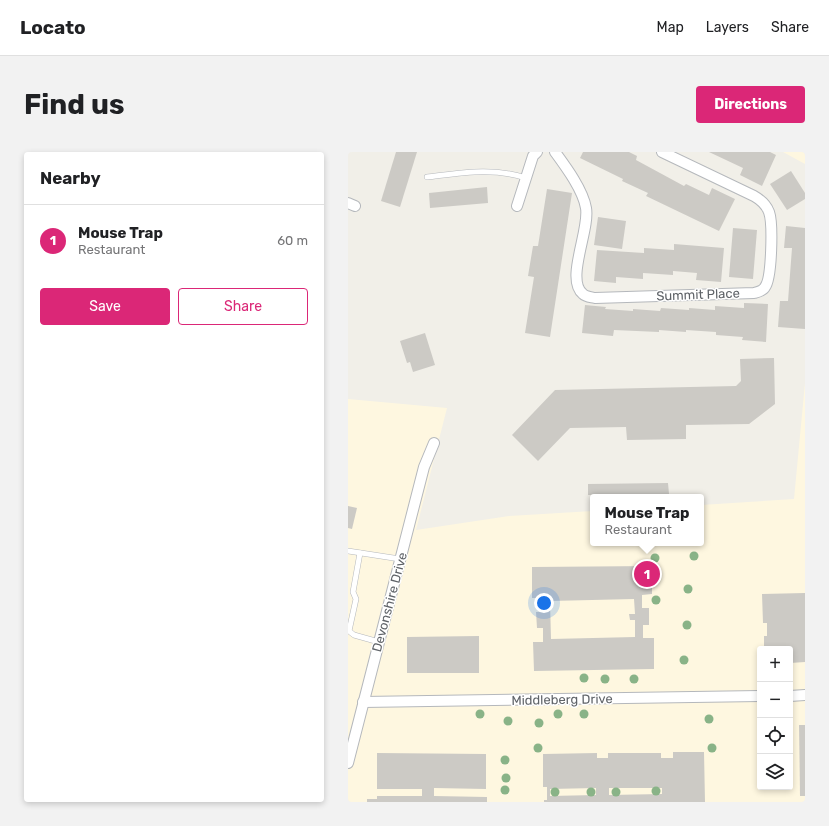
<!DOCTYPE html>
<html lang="en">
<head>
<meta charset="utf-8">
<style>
	body { margin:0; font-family:Rubik,sans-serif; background:#f2f2f2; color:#202124 }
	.controls { position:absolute; right:12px; bottom:12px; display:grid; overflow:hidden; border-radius:4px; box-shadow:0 2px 6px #0003 }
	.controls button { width:36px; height:36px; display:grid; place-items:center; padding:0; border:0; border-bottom:1px solid #e0e0e0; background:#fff; color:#202124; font:20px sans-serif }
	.you { position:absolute; left:196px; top:451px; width:14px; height:14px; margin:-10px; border:3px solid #fff; border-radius:50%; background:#1a73e8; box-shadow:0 0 0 6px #1a73e833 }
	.badge { display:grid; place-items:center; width:26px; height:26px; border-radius:50%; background:#db2777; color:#fff; font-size:13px; font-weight:700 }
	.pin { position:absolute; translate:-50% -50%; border:2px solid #fff; box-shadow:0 1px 4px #0006 }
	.popup { position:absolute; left:242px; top:342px; width:114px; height:52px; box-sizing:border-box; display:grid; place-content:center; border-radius:4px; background:#fff; filter:drop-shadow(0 1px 3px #0005); font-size:13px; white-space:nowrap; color:#757577 }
	.popup b { font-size:15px; color:#202124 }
	.popup::after { content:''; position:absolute; left:50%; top:100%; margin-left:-8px; border:8px solid transparent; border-top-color:#fff }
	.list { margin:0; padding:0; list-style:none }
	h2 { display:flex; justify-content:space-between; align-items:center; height:52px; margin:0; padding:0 16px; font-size:17px }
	h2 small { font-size:13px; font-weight:400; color:#757577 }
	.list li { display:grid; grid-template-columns:26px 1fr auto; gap:12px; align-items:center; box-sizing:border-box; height:72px; padding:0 16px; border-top:1px solid #e0e0e0 }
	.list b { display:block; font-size:15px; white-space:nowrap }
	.list p { margin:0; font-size:13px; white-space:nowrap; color:#757577 }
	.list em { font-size:13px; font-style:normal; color:#757577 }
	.actions { display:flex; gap:8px; padding:12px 16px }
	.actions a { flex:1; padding:9px 0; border:1px solid #db2777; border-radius:4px; text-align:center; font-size:14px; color:#db2777 }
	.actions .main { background:#db2777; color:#fff }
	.icon { flex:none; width:22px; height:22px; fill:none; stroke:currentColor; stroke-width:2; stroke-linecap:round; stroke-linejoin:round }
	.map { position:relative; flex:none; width:457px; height:650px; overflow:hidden; border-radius:4px }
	header { display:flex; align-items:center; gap:24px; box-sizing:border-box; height:56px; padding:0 20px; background:#fff; border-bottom:1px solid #e0e0e0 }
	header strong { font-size:19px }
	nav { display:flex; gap:22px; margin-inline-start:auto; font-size:14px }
	.intro { display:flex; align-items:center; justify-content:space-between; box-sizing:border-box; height:96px; padding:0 24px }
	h1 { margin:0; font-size:28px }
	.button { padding:10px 18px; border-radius:4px; background:#db2777; color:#fff; font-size:14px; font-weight:700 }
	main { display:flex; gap:24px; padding:0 24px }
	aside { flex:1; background:#fff; border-radius:4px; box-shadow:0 2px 6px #0003 }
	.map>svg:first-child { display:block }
	.commercial { fill:#fef7e0; fill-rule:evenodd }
	.building { fill:#cccac5; fill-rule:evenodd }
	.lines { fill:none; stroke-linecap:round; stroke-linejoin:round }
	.lane-casing { stroke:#b5b8bc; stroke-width:6 }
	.street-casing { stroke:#b5b8bc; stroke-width:12 }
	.lane { stroke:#fff; stroke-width:5 }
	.street { stroke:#fff; stroke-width:10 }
	.tree { fill:#89b387 }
	.labels { text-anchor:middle; stroke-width:3; stroke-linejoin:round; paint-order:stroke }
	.street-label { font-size:13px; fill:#5f6368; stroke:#fff }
</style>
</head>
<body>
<header>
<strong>Locato</strong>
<nav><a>Map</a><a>Layers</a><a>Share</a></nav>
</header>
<div class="intro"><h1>Find us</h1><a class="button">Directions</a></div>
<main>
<aside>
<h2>Nearby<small></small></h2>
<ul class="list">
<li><span class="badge">1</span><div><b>Mouse Trap</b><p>Restaurant</p></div><em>60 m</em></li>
</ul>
<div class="actions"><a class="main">Save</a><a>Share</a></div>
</aside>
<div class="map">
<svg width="457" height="650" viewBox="0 0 457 650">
	<rect width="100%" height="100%" fill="#f1efe8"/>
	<g class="commercial">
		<path d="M435,0H457V12Z"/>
		<path d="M457,231V650H0V247L99,256L68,378L161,364L245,359V391H353V353L446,347ZM412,497H442V635H412Z"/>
	</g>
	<g class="building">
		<path d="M48,0H69L52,55L33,49Z"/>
		<path d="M235,0H281L289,4L288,8L336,34L338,32L361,43L364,36L387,47L371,79L298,44L300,41L274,29L275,27L232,6Z"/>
		<path d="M361,0H422L428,3L414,34L392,23L395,16Z"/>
		<path d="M443,19L457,41V47L439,58L422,32Z"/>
		<path d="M139,35L140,51L82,56L81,41Z"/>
		<path d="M199,37L224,41L202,185L177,181L186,125L180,124L185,94H190Z"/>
		<path d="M250,65L278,69L274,97L246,93Z"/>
		<path d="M438,74L457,76V177L430,175L432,149H440L444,96H436Z"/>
		<path d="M385,76L409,78L405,127L381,125Z"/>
		<path d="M326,92L376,96L373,130L348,128L349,121L325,119V123L295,121V127L268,125V131L246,129L249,98L296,101V96L326,98Z"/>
		<path d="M396,151L420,152L418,190L394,188L395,185L368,183V180L338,178V180L311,178V180L266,178L265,184L234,181L237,153L258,155L257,157L285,159V157L312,159L313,156L341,158V156L367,158V154L396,156Z"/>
		<path d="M77,181L87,213L65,220L62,210L59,211L52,189Z"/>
		<path d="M426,206L427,252L401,272L338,273V287L279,288L278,275L222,276L190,309L164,283L207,238L388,234L393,229L392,207Z"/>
		<path d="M320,331L321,342L240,343V332Z"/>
		<path d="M0,354L9,356L4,377L0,376Z"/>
		<path d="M304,414V442L294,443V456H301V473H295V486H306V517L186,519L185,490H195V476H189L188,460H193V446H184V415ZM286,447L287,462H281L282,468H287V485L203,487L202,449Z"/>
		<path d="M457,441V510L442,511V497H416V484H419V471H415L414,442Z"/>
		<path d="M131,484V521H59V485Z"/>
		<path d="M451,573H457V644H452Z"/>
		<path d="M325,600H356L357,650H196V648H199V635H195V602L249,601V606H260V601H313V606H325ZM248,636V643L202,644V637ZM261,636H314V642L261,643Z"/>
		<path d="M29,601L138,602V637L86,636V644L139,645V650H19V647H29V644H74V637H29Z"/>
	</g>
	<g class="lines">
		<g class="lane-casing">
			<g id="lane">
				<path d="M79,25C113,21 144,15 178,26"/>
				<path d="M0,399L52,407"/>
				<path d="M12,401L5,440L8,447L1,479L6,483L31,490"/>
			</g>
		</g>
		<g class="street-casing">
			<g id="street">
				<path d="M207,0C218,15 235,38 238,56C242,78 217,128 235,142C238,145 243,145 247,146L406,141C410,140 415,139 417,135C424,126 425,71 421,60C418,52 413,48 406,44L314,0"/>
				<path d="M0,51L7,54"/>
				<path d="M169,54L185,4L189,0"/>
				<path d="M442,544L457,543"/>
				<path d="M15,550L412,544"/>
				<path d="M0,611L76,315L86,291"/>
			</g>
		</g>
		<use href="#lane" class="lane"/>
		<use href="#street" class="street"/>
	</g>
	<g class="tree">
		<circle cx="346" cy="404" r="4.5"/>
		<circle cx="307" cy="406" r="4.5"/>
		<circle cx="340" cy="437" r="4.5"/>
		<circle cx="308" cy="448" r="4.5"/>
		<circle cx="339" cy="473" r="4.5"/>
		<circle cx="336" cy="508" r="4.5"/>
		<circle cx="236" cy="526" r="4.5"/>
		<circle cx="257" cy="527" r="4.5"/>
		<circle cx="286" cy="527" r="4.5"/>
		<circle cx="132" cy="562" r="4.5"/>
		<circle cx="210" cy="562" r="4.5"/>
		<circle cx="236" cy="562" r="4.5"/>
		<circle cx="361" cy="567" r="4.5"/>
		<circle cx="160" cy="569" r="4.5"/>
		<circle cx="191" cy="571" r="4.5"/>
		<circle cx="190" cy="596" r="4.5"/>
		<circle cx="364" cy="596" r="4.5"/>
		<circle cx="157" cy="608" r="4.5"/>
		<circle cx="158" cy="626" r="4.5"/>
		<circle cx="157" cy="638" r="4.5"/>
		<circle cx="308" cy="639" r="4.5"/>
		<circle cx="207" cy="640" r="4.5"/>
		<circle cx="243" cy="640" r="4.5"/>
		<circle cx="268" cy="640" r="4.5"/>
	</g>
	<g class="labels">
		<g class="street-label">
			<text transform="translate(350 142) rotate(-2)" y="5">Summit Place</text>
			<text transform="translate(41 450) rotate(-75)" y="5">Devonshire Drive</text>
			<text transform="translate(214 547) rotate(-1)" y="5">Middleberg Drive</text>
		</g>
	</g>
</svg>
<div class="controls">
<button>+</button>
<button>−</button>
<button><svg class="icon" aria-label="locate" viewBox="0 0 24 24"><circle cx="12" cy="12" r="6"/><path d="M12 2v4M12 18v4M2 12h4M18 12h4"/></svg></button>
<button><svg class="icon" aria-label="layers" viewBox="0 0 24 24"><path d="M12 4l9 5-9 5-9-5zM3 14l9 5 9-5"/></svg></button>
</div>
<div class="you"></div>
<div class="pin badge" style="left:299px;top:422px">1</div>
<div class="popup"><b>Mouse Trap</b>Restaurant</div>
</div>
</main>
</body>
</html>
